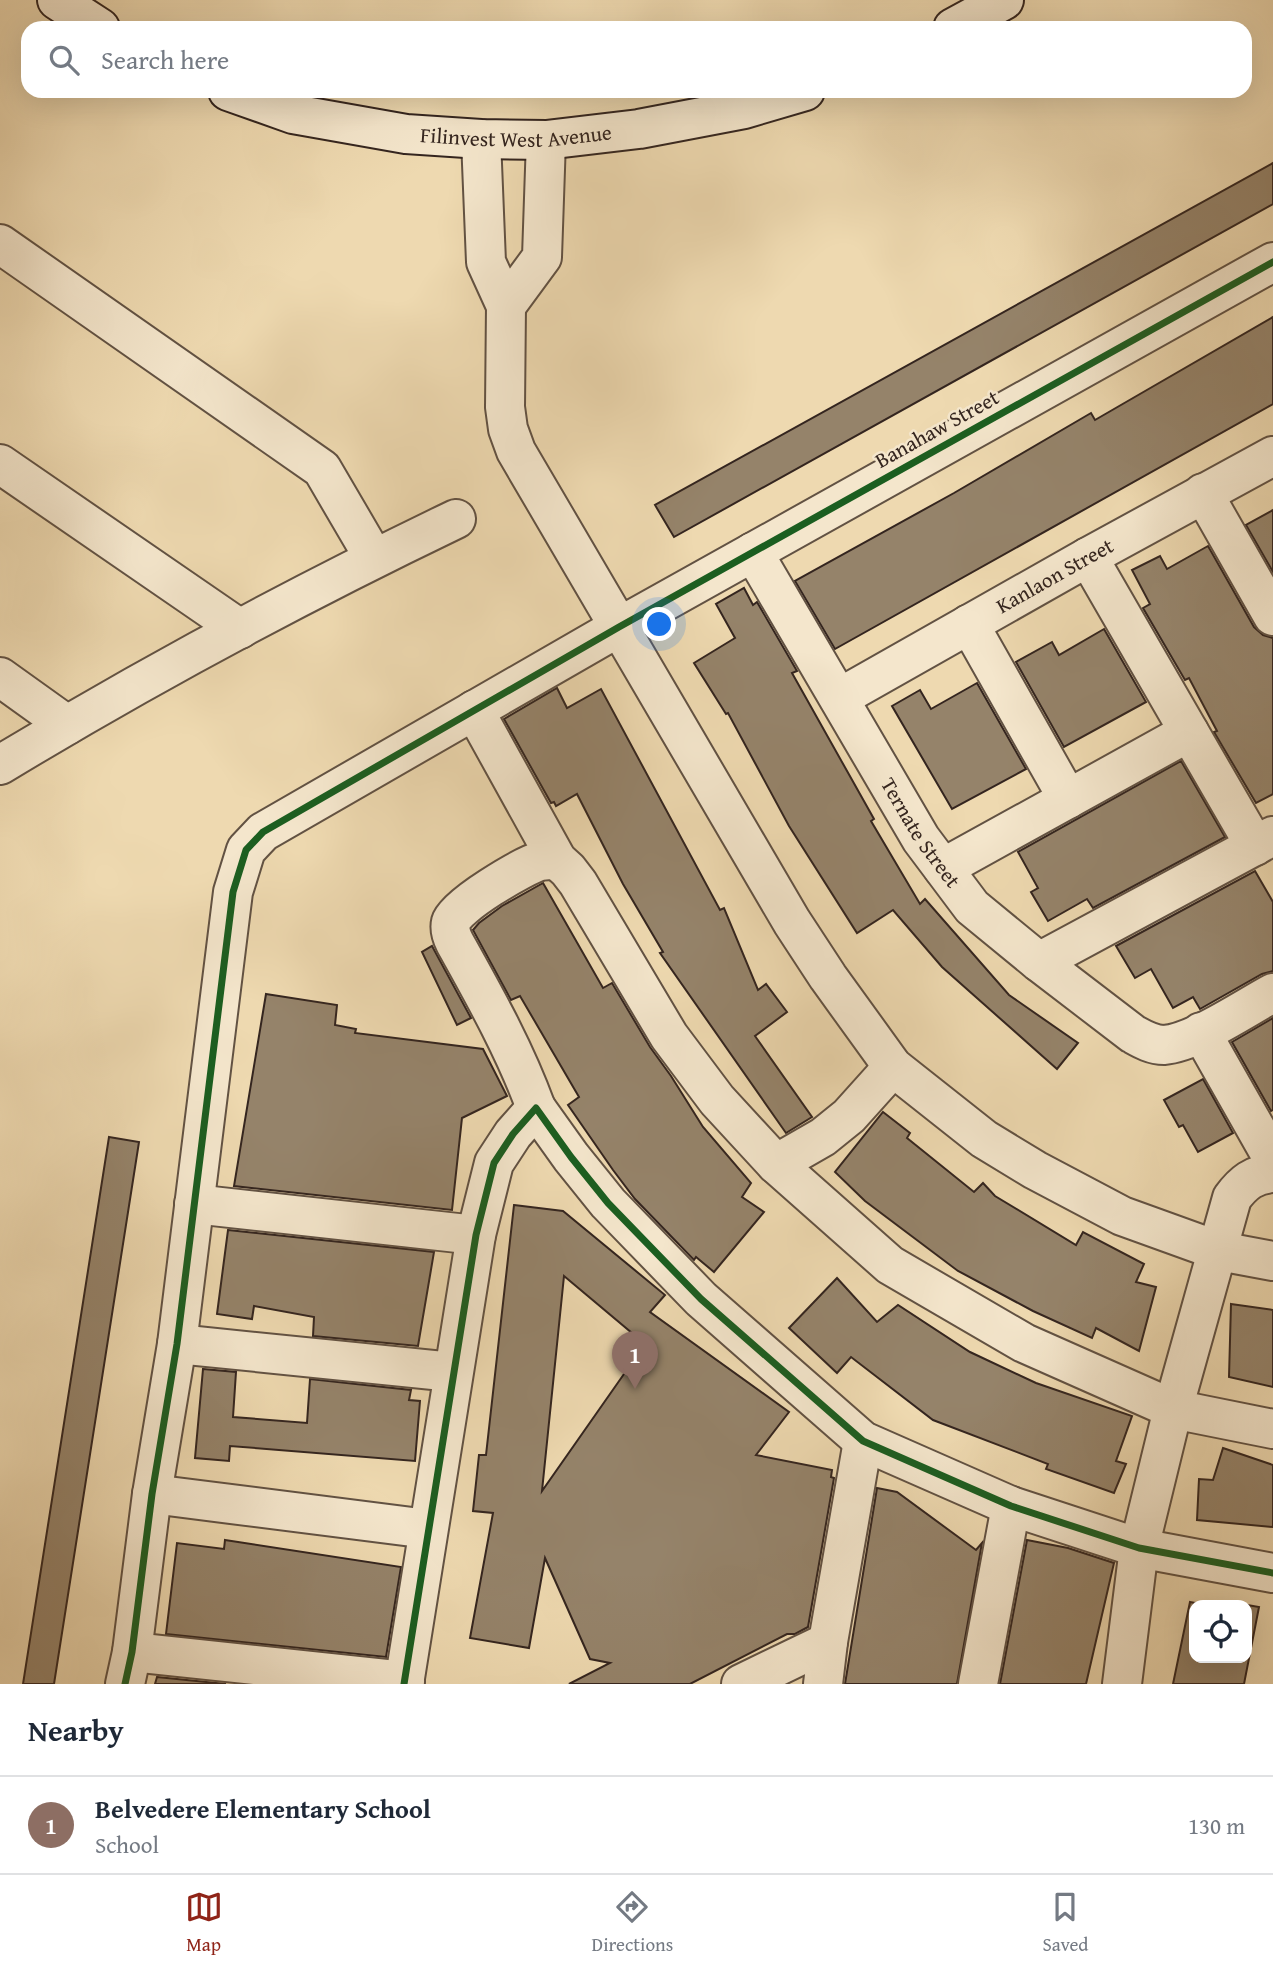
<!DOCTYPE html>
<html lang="en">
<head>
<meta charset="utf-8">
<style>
	body { margin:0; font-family:"Gentium Book Plus",serif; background:#f2f2f3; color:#1f2937 }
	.controls { position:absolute; right:21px; bottom:21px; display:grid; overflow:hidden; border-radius:14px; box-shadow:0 7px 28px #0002 }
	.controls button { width:63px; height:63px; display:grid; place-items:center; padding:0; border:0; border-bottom:2px solid #e0e1e3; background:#fff; color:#1f2937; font:35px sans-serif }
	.you { position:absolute; left:660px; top:625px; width:24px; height:24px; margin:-18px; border:5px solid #fff; border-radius:50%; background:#1a73e8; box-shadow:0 0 0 10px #1a73e833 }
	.badge { display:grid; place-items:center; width:46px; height:46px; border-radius:50%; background:#8f2418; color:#fff; font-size:23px; font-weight:700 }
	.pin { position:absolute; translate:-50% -58px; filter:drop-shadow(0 2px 4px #0008) }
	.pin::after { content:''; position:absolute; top:37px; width:24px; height:21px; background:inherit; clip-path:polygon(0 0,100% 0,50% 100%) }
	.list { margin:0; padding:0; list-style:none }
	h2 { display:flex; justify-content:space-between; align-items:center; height:91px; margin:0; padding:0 28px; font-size:30px }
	h2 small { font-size:23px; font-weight:400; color:#747a83 }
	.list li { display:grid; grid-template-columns:46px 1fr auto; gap:21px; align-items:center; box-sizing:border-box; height:98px; padding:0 28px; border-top:2px solid #e0e1e3 }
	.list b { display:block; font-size:26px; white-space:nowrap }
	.list p { margin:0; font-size:23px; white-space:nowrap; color:#747a83 }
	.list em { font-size:23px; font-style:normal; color:#747a83 }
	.icon { flex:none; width:38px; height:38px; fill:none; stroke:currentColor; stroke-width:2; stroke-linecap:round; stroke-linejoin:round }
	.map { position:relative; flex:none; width:1273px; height:1684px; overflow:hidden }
	.search { position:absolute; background:#fff; box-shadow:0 7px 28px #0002; left:21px; right:21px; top:21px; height:77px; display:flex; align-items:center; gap:18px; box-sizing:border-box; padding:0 24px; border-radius:21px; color:#747a83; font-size:26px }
	.sheet { height:189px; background:#fff }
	nav { display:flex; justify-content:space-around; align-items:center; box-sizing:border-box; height:98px; border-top:2px solid #e0e1e3; background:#fff; font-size:19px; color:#747a83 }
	nav a { display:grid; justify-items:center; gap:4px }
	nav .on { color:#8f2418 }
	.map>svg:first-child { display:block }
	.building { fill:#95836a; stroke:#34251f; stroke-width:2; fill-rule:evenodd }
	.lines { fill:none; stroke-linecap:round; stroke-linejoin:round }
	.street-casing { stroke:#625243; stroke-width:42 }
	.secondary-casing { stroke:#34251f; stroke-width:42 }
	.street { stroke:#f4e6cc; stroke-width:38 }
	.secondary { stroke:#f4e6cc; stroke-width:38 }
	.cycleway-casing { stroke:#f4e6cc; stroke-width:11 }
	.cycleway { stroke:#1b5e20; stroke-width:7 }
	.labels { text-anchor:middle; stroke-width:5; stroke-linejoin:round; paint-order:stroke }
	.street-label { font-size:21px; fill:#34251f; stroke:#f4e6cc }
</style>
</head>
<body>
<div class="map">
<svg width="1273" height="1684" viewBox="0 0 1273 1684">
	<rect width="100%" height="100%" fill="#eed9b0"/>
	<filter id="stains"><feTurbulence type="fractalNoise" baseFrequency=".00286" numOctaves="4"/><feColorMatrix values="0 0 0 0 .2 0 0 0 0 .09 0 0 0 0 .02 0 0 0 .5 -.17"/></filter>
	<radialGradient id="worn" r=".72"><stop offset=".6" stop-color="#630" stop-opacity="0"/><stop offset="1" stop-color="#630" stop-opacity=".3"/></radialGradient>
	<g class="building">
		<path d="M1273,163V204L674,537L655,505Z"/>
		<path d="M1273,317V404L835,649L795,581L954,493L1091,413L1095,420Z"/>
		<path d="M1273,510V572L1246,525Z"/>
		<path d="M1208,546L1254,627L1263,635L1273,638V794L1256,803L1214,732L1217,731L1189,678L1185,680L1143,608L1150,604L1132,570L1160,556L1167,569Z"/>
		<path d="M744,588L753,605L757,602L797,671L792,673L874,819L871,821L920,904L925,899L1009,995L1078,1043L1057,1069L942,967L893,910L857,933L789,826L728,713L726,714L694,663L735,638L716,604Z"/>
		<path d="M1104,629L1146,702L1064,747L1016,662L1052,642L1059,655Z"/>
		<path d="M977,683L1026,769L952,809L892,706L920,690L931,709Z"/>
		<path d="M557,688L567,708L601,689L720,910L724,908L758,990L766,984L787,1012L755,1036L812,1117L786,1133L660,953L663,952L623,884L577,794L556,806L554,802L551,803L504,719Z"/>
		<path d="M1181,761L1225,837L1093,908L1087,899L1048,921L1031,892L1038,888L1018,852Z"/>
		<path d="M1255,871L1273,902V971L1262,974L1200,1009L1193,997L1173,1008L1151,969L1135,978L1116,946Z"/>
		<path d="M543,883L603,988L612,983L650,1047L671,1076L703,1127L751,1183L742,1197L764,1212L714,1272L696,1257L694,1260L635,1199L613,1170L568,1105L579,1097L520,996L511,1000L473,930L479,923L502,906Z"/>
		<path d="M432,946L471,1018L457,1025L422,952Z"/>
		<path d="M266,994L337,1005L335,1025L356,1029L355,1033L483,1049L507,1096L462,1118L452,1210L234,1186Z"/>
		<path d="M1273,1018V1110L1271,1111L1232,1042Z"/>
		<path d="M1203,1079L1233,1133L1198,1152L1183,1125L1179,1127L1164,1100Z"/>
		<path d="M883,1112L910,1133L907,1138L974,1192L983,1183L995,1196L1076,1245L1083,1232L1144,1264L1136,1282L1156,1287L1139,1351L1096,1328L1092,1338L1033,1311L958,1271L865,1201L835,1172Z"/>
		<path d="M109,1137L139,1142L54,1684H23Z"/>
		<path d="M514,1205L563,1211L665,1295L650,1312L789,1412L756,1455L832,1470L831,1477L834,1478L808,1627L795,1634H787L690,1684H569L610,1663L590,1659L545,1558L529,1648L470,1638L493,1513L473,1511L479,1455H486ZM564,1276L645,1344L542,1491Z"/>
		<path d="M228,1230L434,1252L418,1346L313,1336L314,1317L254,1306L252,1319L217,1314Z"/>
		<path d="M837,1278L877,1322L898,1305L970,1352L1036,1383L1132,1416L1116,1461L1126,1464L1114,1493L1046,1469L1048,1464L933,1420L851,1357L837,1373L789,1328Z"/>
		<path d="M1231,1304L1273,1310V1387L1229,1377Z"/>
		<path d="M203,1369L236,1372L233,1417L307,1423L310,1379L411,1390L409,1400L420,1401L415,1461L230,1446L229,1461L195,1458Z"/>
		<path d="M1223,1448L1273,1465V1527L1197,1520L1199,1479L1213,1480Z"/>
		<path d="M877,1488L897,1492L976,1550L982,1543L957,1684H845Z"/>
		<path d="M225,1540L401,1567L386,1657L166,1634L177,1543L224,1549Z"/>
		<path d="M1027,1540L1068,1548L1114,1563L1086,1684H1000Z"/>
		<path d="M1190,1602L1206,1605H1194V1658H1247V1605H1229L1230,1602L1259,1607L1244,1684H1173Z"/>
		<path d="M157,1677L226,1684H155Z"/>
	</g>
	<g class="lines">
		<g class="street-casing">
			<g id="street">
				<path d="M481,139L486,262L506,306L505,407L508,429L516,451L792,922L828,977L893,1067L984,1139L1035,1170L1122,1216L1219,1251L1273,1261"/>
				<path d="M0,244L322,469L374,558"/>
				<path d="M506,306L542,257L546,140"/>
				<path d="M0,464L240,629"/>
				<path d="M1203,493L1273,616"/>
				<path id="s1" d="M753,552L921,839L972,907L1039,962L1133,1034C1142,1039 1152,1045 1164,1045C1194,1043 1245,1008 1273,993"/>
				<path d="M1088,557L1255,846"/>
				<path d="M969,624L1068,799"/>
				<path d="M0,677L67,725"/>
				<path id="s2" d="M839,698L1088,557L1273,456"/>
				<path d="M474,710L557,860L568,870L578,883L669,1036L717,1100L776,1164L823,1137L849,1116L893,1067"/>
				<path d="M0,765C147,676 300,594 456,519"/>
				<path d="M943,868L1189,732"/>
				<path d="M1039,962L1273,836"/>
				<path d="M1201,1032L1273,1159"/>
				<path d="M536,1108C515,1050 485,997 455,943C452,937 449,930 451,922C455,906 523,866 540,861C545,860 551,860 557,860"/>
				<path d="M776,1164L890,1265L1024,1343L1173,1409L1273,1429"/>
				<path d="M194,1204L476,1235"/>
				<path d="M177,1344L453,1372"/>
				<path d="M152,1494L428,1529"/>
				<path d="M132,1652L405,1681"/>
				<path d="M125,1684L132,1652L152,1494L177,1344L233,892L246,850L263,832L619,627L1273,262"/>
				<path d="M404,1684L476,1235L494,1163L513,1134L536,1108L571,1157L608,1203L701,1299L863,1441L1011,1506L1139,1548L1273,1573"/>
				<path d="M741,1684L828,1642L863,1441"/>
				<path d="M823,1684L828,1642"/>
				<path d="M978,1684L1011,1506"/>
				<path d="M1122,1684L1139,1548L1173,1409L1232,1198C1243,1183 1254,1174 1273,1173"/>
			</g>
		</g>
		<g class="secondary-casing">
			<g id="secondary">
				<path d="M57,0L100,28"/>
				<path d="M953,28L1004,0"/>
				<path id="s3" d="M228,91L293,114L406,134L481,139L546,140L639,129L744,109L805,91"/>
			</g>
		</g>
		<use href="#street" class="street"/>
		<use href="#secondary" class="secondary"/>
		<g class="cycleway-casing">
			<g id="cycleway">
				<path d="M125,1684L132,1652L152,1494L177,1344L233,892L246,850L263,832L619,627L1273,262"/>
				<path d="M404,1684L476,1235L494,1163L513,1134L536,1108L571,1157L608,1203L701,1299L863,1441L1011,1506L1139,1548L1273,1573"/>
			</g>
		</g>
		<use href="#cycleway" class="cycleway"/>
	</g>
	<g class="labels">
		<g class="street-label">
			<text dy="7" stroke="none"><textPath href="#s3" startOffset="294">Filinvest West Avenue</textPath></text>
			<text transform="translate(937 429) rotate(-29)" y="7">Banahaw Street</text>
			<text dy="7" stroke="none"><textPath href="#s2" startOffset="248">Kanlaon Street</textPath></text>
			<text dy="7" stroke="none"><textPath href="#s1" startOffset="327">Ternate Street</textPath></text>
		</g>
	</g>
	<rect width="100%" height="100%" filter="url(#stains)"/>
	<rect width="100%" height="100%" fill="url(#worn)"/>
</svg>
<div class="controls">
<button><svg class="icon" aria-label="locate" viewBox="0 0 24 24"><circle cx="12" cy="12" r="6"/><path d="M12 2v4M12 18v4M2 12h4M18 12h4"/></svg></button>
</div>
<div class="you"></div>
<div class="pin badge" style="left:635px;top:1389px;background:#8d6e63">1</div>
<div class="search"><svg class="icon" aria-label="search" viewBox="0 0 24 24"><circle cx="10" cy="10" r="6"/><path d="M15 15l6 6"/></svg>Search here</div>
</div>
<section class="sheet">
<h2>Nearby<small></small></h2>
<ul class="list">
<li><span class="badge" style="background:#8d6e63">1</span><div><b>Belvedere Elementary School</b><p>School</p></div><em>130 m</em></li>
</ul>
</section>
<nav>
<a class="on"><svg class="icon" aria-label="map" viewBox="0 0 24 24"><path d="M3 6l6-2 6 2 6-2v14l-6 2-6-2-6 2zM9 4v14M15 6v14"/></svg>Map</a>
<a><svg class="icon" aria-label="directions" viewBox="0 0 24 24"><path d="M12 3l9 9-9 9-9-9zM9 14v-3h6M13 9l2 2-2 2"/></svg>Directions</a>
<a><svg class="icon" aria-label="saved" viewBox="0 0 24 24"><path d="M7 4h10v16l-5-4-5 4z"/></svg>Saved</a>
</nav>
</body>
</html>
